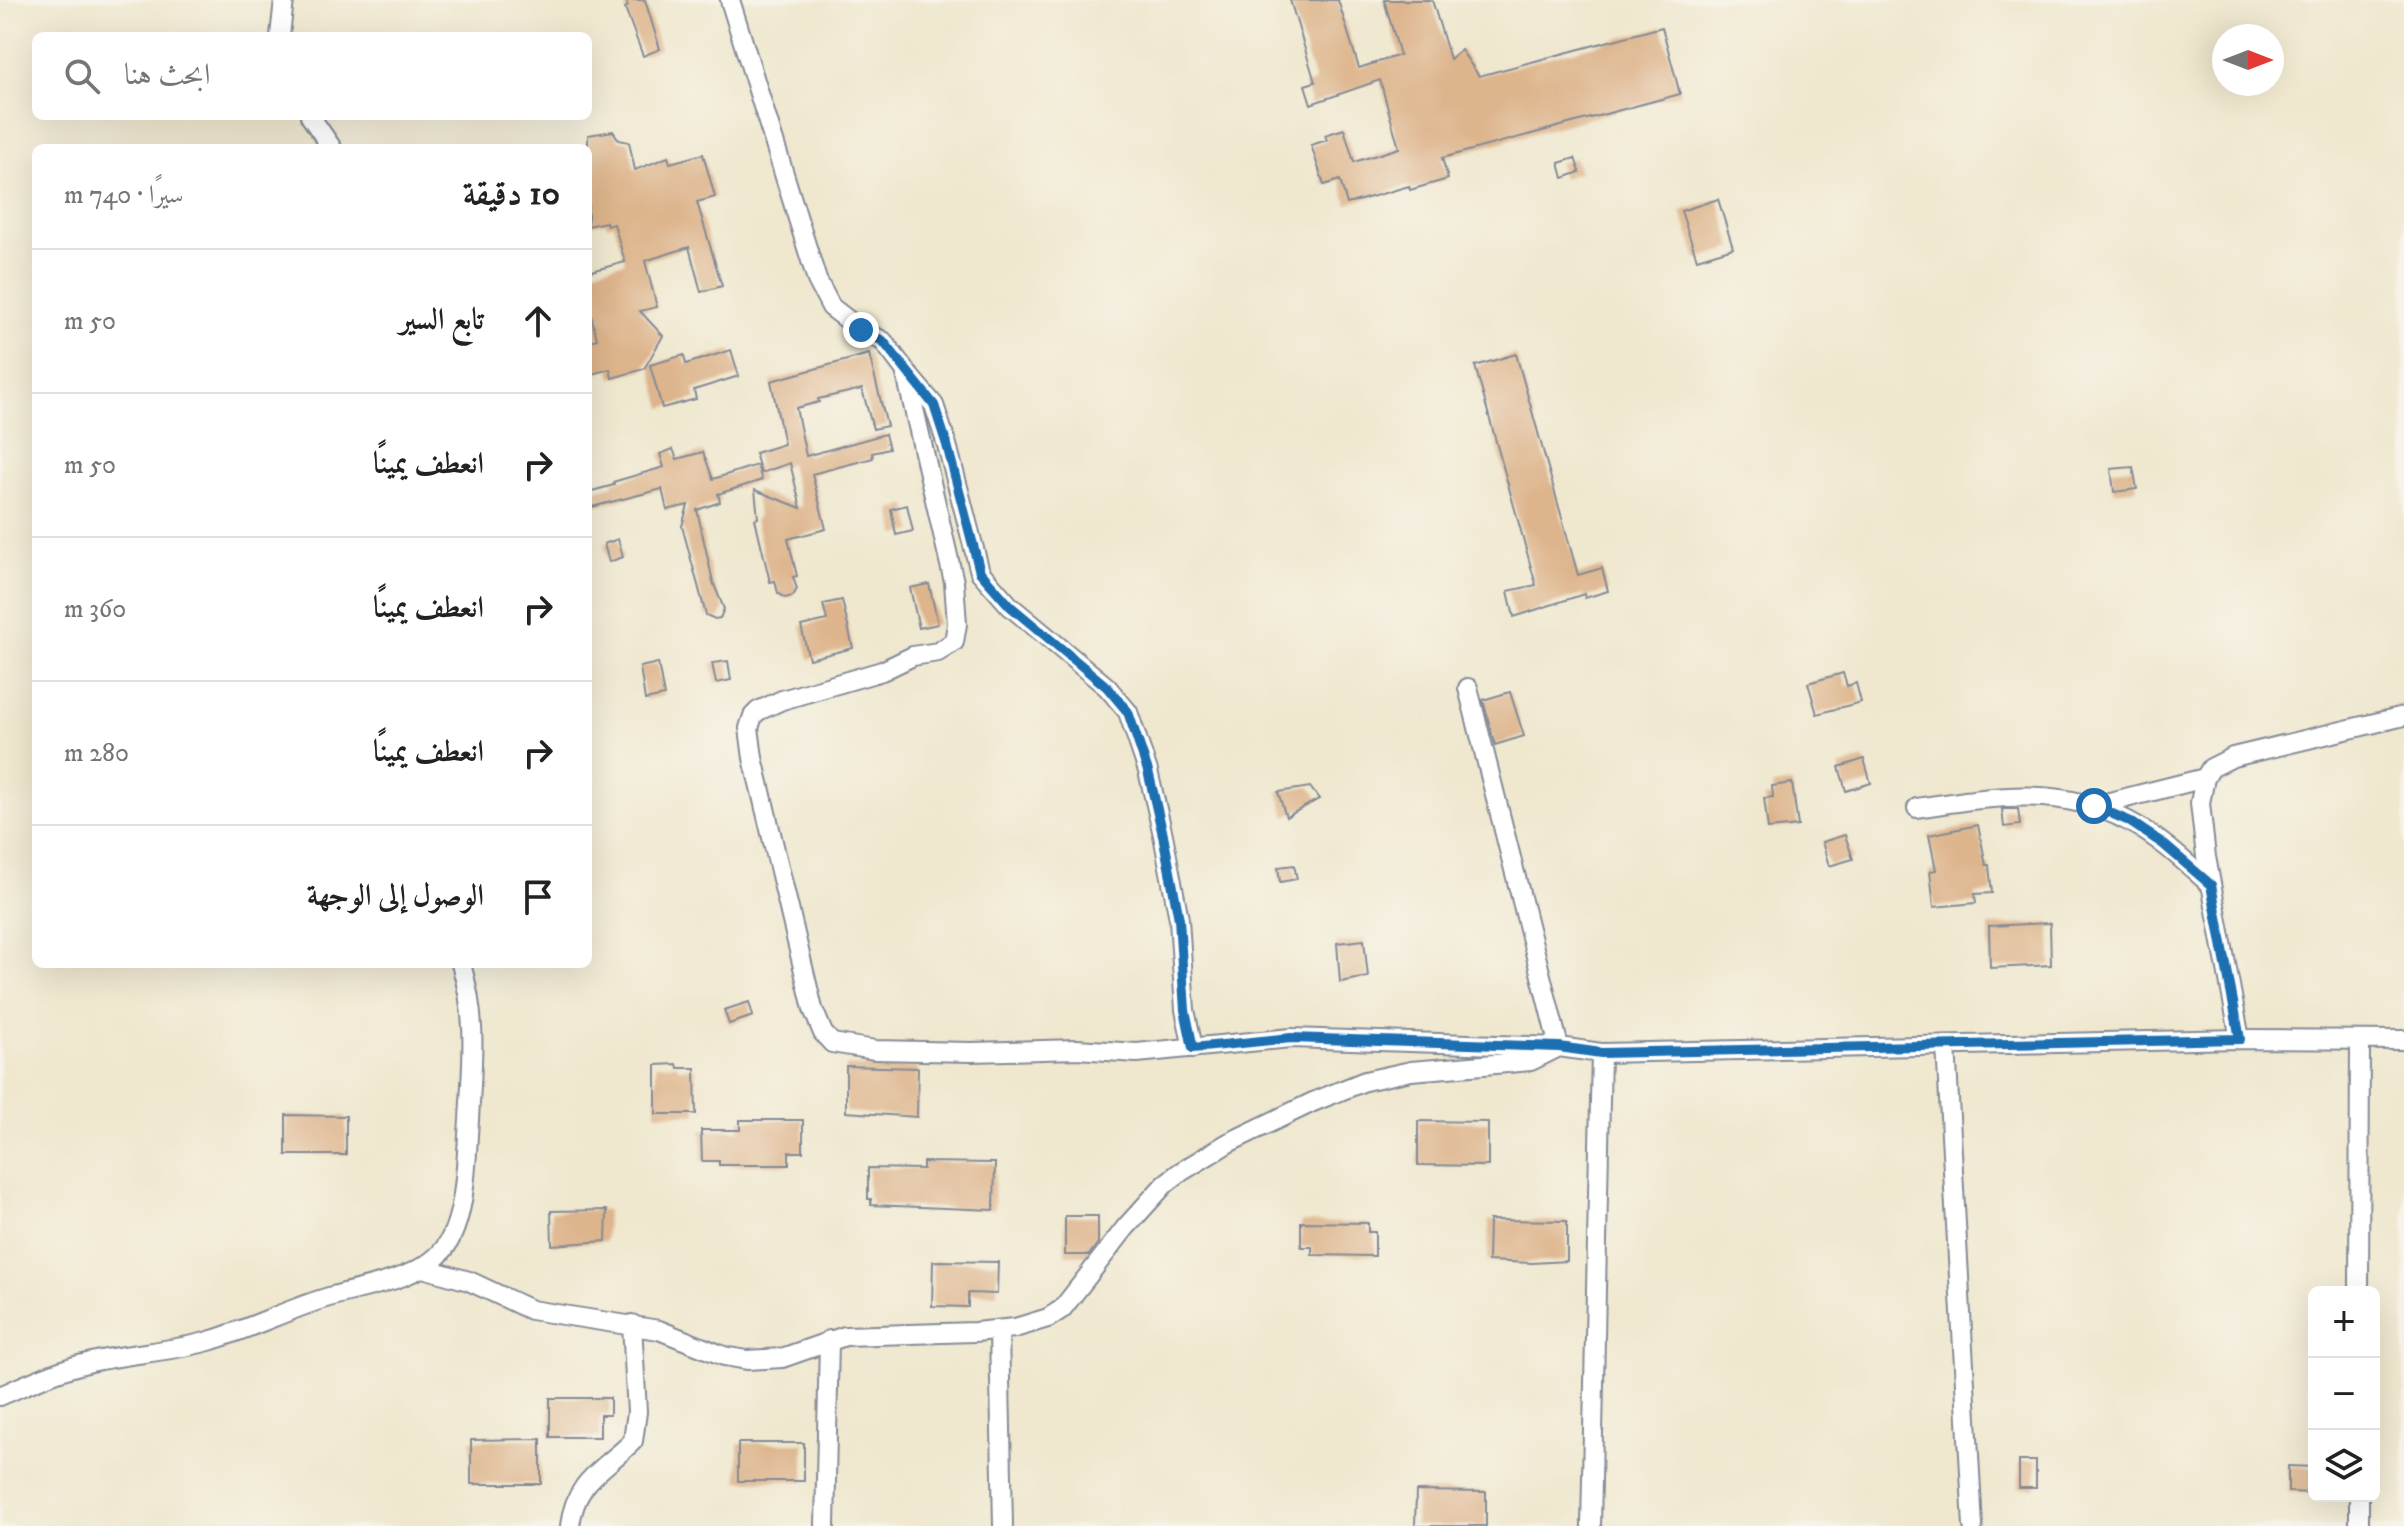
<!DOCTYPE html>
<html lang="ar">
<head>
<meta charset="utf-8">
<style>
	body { margin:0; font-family:"IM FELL DW Pica",Amiri,serif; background:#f2f2f2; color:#222; direction:rtl }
	.controls { position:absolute; right:24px; bottom:24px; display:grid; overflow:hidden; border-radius:12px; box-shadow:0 8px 32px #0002 }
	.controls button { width:72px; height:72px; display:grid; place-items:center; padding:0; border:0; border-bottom:2px solid #e0e0e0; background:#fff; color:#222; font:40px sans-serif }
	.compass { position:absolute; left:2212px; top:24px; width:72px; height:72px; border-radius:50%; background:#fff; box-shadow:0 8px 32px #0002; rotate:90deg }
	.stop { position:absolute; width:24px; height:24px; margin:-18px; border:6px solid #1f6fb2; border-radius:50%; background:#fff }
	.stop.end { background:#1f6fb2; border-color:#fff; box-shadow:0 2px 8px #0008 }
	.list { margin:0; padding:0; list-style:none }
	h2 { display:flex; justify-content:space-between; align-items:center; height:104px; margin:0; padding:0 32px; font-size:34px }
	h2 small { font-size:26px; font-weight:400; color:#767676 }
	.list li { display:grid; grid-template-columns:52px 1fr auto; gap:24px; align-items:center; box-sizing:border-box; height:144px; padding:0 32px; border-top:2px solid #e0e0e0 }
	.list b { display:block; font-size:30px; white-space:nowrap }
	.list em { font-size:26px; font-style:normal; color:#767676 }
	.icon { flex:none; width:44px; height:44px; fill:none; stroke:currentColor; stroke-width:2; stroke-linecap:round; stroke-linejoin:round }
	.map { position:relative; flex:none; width:2404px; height:1526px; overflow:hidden; direction:ltr }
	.search { position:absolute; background:#fff; box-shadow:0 8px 32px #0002; left:32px; top:32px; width:560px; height:88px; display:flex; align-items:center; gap:20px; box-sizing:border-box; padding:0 28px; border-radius:12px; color:#767676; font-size:30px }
	.panel { position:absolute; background:#fff; box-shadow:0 8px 32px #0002; left:32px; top:144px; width:560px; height:824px; border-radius:12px; direction:rtl }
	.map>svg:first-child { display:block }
	.building { fill:#ddb48b }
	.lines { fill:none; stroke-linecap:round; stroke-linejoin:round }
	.street-casing { stroke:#858b96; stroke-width:22 }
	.street { stroke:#fff; stroke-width:18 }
	.route { stroke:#1f6fb2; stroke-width:10 }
</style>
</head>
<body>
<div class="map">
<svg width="2404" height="1526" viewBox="0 0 2404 1526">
	<rect width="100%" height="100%" fill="#f7f3e8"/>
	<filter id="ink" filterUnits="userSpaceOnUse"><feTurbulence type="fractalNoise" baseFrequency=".0125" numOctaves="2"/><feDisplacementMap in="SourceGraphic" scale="16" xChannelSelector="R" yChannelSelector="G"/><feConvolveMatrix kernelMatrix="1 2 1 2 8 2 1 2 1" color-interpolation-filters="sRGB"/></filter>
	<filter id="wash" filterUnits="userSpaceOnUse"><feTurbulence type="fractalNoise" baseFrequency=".006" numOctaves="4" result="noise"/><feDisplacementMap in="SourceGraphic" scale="32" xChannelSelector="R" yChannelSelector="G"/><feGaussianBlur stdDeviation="1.8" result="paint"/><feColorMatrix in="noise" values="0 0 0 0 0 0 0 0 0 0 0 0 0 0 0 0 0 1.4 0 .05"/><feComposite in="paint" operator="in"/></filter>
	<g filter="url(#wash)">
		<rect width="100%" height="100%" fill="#efe7ce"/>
		<g id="blocks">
			<g class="building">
				<path d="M626,0H645L660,49L643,56L625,8L628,6Z"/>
				<path d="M1290,0H1338L1359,68L1400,55L1384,0H1432L1450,59L1461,50L1479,76L1662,27L1680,94L1442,158L1448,179L1410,190L1409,186L1347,204L1340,180L1324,185L1311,145L1327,140L1325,135L1344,129L1354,162L1399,148L1380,80L1311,104L1305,85L1315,82Z"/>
				<path d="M613,131L619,140L629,142L635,170L668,157L670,163L703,154L715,197L697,202L722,286L701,292L689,247L645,261L657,307L640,311L663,336L644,369L612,378L610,369L588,375V342L597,339L588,303V272L625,262L614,224L607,226L606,222L588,226V135Z"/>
				<path d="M1575,158L1580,172L1563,178L1559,163Z"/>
				<path d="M1718,199L1733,248L1697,259L1681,211Z"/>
				<path d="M731,350L739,376L694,390L696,399L662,408L650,365L684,355L686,364Z"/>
				<path d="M869,354L887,426L873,429L862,389L818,399L819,402L796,408L806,456L885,434L889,449L872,453L873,458L812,474L826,529L788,539L797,576L793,577L797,589L793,596L785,598L778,593L775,581L770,582L755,519L758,518L755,490L801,508L790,463L761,473L755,453L784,444L771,381Z"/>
				<path d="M1516,354L1578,575L1602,568L1608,591L1585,598L1584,594L1514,617L1508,591L1536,585L1475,366Z"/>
				<path d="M673,449L677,459L703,452L713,479L757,465L762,480L718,494L720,502L697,510L713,582L724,609L720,618L715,619L706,615L682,526L688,505L667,510L662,489L588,508V492L614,485L613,482L664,467L660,454Z"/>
				<path d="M2133,467L2137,489L2114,492L2111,469Z"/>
				<path d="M907,505L913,531L896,535L891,509Z"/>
				<path d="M618,539L623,557L609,562L604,544Z"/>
				<path d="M929,584L938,624L919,628L910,588Z"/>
				<path d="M842,600L853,648L809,659L801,626L827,620L823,604Z"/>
				<path d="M728,661L731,680L716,683L712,663Z"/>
				<path d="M658,663L664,696L645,700L640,667Z"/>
				<path d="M1843,673L1847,686L1856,683L1861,702L1817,714L1808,683Z"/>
				<path d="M1510,692L1524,736L1495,745L1483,700Z"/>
				<path d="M1864,759L1871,783L1846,791L1839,767Z"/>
				<path d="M1792,783L1798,826L1768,829L1764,798L1773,797L1772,786Z"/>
				<path d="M1310,787L1319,799L1286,817L1278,792Z"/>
				<path d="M2002,809H2018L2020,825L2004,827Z"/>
				<path d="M1978,825L1986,865H1989L1992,893L1975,894L1976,903L1934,907L1930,871L1936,870L1929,835Z"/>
				<path d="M1845,835L1853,859L1829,866L1822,842Z"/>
				<path d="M1294,865L1297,879L1280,882L1278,867Z"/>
				<path d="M2050,923L2051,965L1990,968L1989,926Z"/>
				<path d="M1364,940L1368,977L1340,982L1337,943Z"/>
				<path d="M749,1002L753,1016L729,1024L724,1010Z"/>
				<path d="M677,1064L678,1068H695L696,1114H656V1065Z"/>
				<path d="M846,1066L918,1068L917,1117L846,1112Z"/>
				<path d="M286,1115L346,1116V1155H286Z"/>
				<path d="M740,1120H803V1152H789V1165H719V1161H702L701,1130H740Z"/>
				<path d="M1418,1121L1488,1122V1166L1418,1165Z"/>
				<path d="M923,1162L995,1163L994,1210L871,1205V1199H868V1168L923,1169Z"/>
				<path d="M607,1210L606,1241L552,1245L551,1211Z"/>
				<path d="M1065,1216H1098V1243L1089,1255H1065Z"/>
				<path d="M1489,1220L1567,1221V1261L1532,1263L1488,1261Z"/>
				<path d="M1301,1222L1368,1223V1232H1375V1256L1312,1255V1247H1301Z"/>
				<path d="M933,1261L998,1262L997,1294L968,1293V1307L932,1306Z"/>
				<path d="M550,1398H610V1415H600V1437H550Z"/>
				<path d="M541,1439V1484H471V1440Z"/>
				<rect x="738" y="1443" width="66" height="38"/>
				<rect x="2019" y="1461" width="17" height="27"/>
				<path d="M2288,1466L2314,1467V1493L2288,1492Z"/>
				<path d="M1416,1491L1486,1492V1526H1415Z"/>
			</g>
		</g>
	</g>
	<g filter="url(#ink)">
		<use href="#blocks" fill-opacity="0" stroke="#858b96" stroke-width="2"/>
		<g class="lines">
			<g class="street-casing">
				<g id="street">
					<path d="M730,0L817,280L831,307L861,330L883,341L905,370L954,582L957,624L954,642L938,652L913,656L882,671L782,700L758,711L753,716L749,728L753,758L813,1009L823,1033L832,1043L875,1050L971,1052L1077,1049L1137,1053L1291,1038L1559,1047L1601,1053L2240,1039L2404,1040"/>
					<path d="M280,36L284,0"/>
					<path d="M310,116L332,148"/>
					<path d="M906,372L934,405L947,445L980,572L1010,606L1107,687L1128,712L1148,771L1163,835L1179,919L1185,1010L1193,1048"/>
					<path d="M2094,806L2205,778"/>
					<path d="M1917,808C1991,797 2059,784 2128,821C2159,837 2185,862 2211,885"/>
					<path d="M2240,1039L2206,857L2200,803L2205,778L2211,768L2233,757L2404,716"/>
					<path d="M1946,1046L1973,1526"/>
					<path d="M423,1268L469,1281L531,1310L659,1330L724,1356L747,1360L782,1358L845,1336L975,1332L1015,1328L1048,1318L1062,1309L1126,1227L1165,1184L1179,1173L1228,1143L1313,1102L1365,1081L1411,1071L1531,1061L1559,1047L1468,688"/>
					<path d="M2359,1292L2360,1040"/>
					<path d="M999,1330L1003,1526"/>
					<path d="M0,1396C25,1385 52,1372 79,1365C122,1353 167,1353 209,1341C250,1329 288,1309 329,1297C364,1287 421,1279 444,1249C467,1218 466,1158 469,1120C472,1061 478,1022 461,964"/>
					<path d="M570,1526C575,1480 604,1470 633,1441L637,1412L632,1324"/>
					<path d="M825,1526L829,1340"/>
					<path d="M1591,1526L1601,1053"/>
					<path d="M2359,1526V1496"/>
				</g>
			</g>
			<use href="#street" class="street"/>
		</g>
	</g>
	<g class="lines" filter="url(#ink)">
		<path class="route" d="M861,330L883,341L934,405L947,445L980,572L1010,606L1107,687L1128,712L1148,771L1163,835L1179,919L1185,1010L1193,1048L1291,1038L1559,1047L1601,1053L2240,1039L2211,885L2162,843L2129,821L2094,806"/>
	</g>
</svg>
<div class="controls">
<button>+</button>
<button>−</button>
<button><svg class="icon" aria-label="layers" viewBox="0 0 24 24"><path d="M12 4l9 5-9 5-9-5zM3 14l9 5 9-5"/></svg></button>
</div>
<svg class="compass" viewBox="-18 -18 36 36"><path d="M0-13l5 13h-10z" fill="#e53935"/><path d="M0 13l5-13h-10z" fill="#767676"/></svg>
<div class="stop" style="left:2094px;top:806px"></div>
<div class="stop end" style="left:861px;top:330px"></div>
<div class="search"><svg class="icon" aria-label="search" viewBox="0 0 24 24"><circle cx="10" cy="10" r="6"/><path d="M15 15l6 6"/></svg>ابحث هنا</div>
<section class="panel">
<h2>10 دقيقة<small>سيرًا · 740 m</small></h2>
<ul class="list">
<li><svg class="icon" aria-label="ahead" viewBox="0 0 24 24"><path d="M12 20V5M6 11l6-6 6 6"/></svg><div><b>تابع السير</b></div><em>50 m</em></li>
<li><svg class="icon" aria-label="right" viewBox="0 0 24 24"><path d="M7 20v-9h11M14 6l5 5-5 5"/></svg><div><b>انعطف يمينًا</b></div><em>50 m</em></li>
<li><svg class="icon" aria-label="right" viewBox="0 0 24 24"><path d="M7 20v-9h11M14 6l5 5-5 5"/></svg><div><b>انعطف يمينًا</b></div><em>360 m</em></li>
<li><svg class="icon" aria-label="right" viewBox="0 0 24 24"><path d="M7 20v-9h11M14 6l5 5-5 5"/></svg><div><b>انعطف يمينًا</b></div><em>280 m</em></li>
<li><svg class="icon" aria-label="arrive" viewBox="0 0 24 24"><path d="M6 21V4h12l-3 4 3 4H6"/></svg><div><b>الوصول إلى الوجهة</b></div></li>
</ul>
</section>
</div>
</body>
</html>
